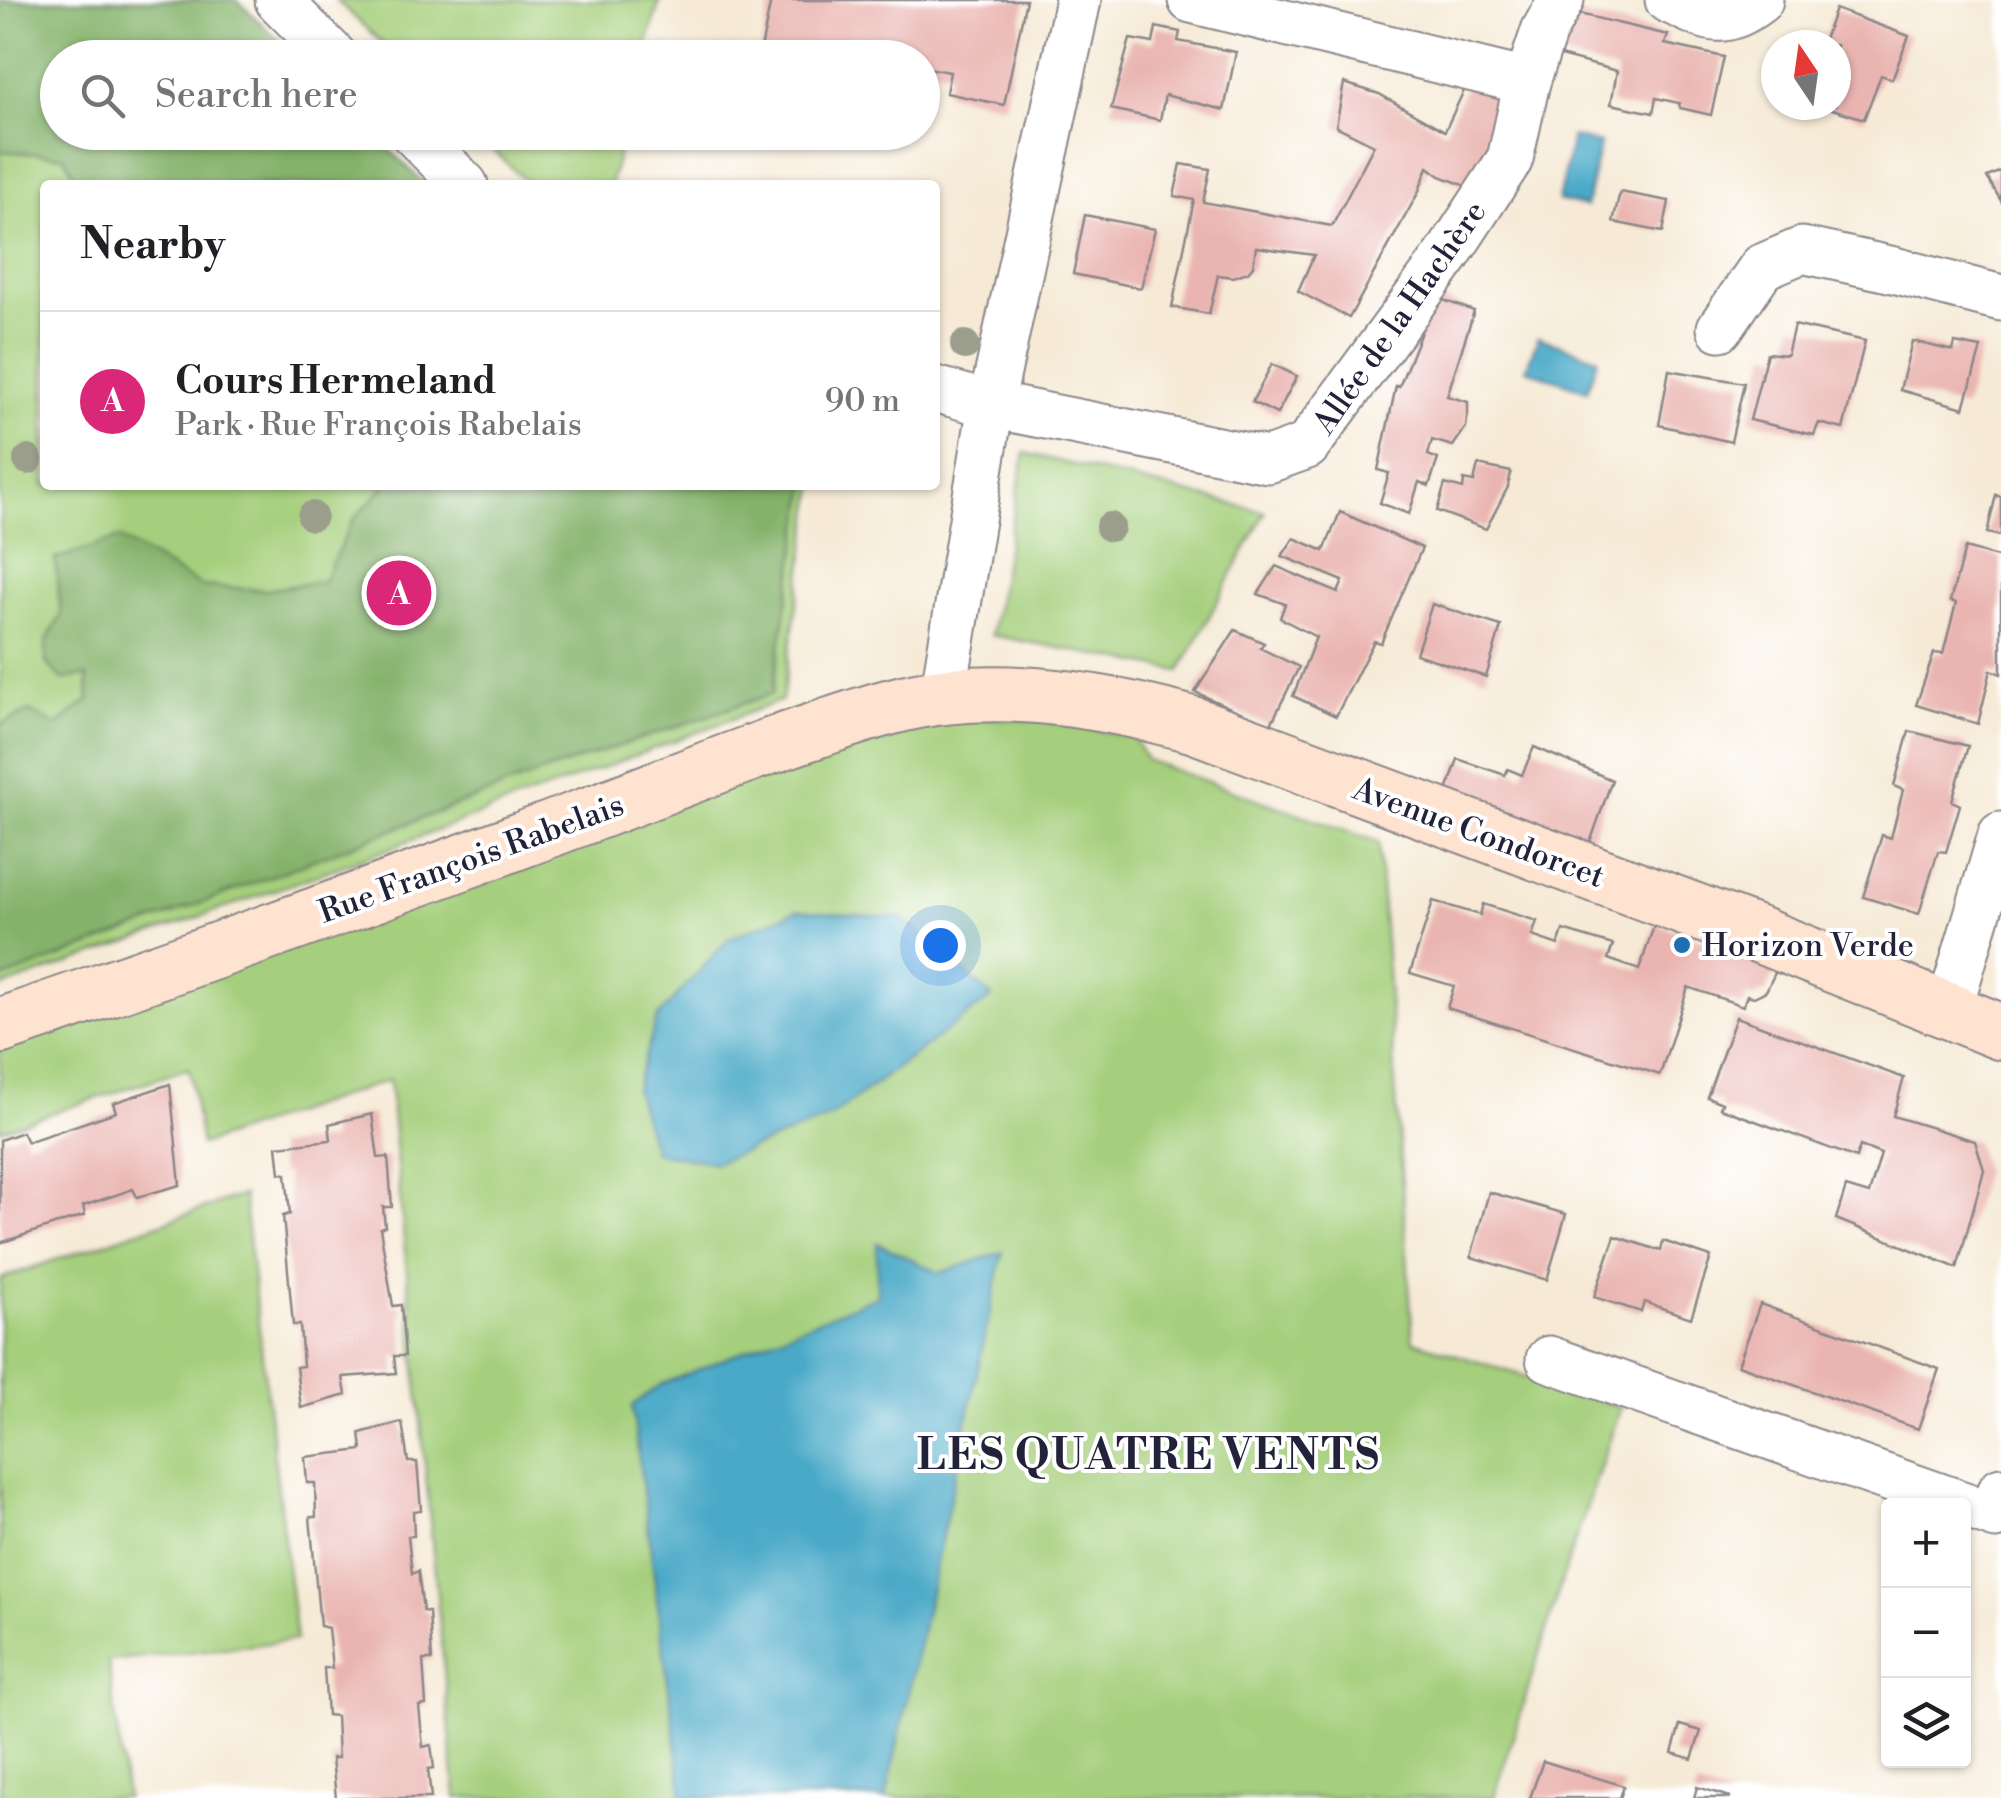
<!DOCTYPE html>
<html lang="en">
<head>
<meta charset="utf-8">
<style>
	body { margin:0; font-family:"Libre Bodoni",serif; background:#f6f6f6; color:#202124 }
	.controls { position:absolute; right:30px; bottom:30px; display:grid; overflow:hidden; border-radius:10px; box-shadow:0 2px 8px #0004 }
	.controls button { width:90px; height:90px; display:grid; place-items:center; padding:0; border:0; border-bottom:2px solid #e0e0e0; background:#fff; color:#202124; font:50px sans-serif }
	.compass { position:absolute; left:1761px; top:30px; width:90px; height:90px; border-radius:50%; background:#fff; box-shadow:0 2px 8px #0004; rotate:347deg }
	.you { position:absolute; left:940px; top:945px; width:35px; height:35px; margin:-25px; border:8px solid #fff; border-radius:50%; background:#1a73e8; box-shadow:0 0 0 15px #1a73e833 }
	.badge { display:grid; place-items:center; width:65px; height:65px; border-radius:50%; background:#db2777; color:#fff; font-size:32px; font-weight:700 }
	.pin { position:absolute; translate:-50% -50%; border:5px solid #fff; box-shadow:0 2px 10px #0006 }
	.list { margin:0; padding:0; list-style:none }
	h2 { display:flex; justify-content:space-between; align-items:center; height:130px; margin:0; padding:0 40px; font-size:42px }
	h2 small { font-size:32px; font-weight:400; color:#757577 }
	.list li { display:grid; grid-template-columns:65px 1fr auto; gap:30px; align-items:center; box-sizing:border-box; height:180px; padding:0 40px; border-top:2px solid #e0e0e0 }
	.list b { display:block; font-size:38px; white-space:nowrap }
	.list p { margin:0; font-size:32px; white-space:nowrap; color:#757577 }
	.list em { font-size:32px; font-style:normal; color:#757577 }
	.icon { flex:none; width:55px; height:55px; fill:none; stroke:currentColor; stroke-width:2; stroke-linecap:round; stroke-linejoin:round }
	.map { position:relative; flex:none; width:2001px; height:1798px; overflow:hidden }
	.search { position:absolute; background:#fff; box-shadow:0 2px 8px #0004; left:40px; top:40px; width:900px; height:110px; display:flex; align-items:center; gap:25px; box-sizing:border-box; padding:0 35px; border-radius:55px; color:#757577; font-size:38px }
	.panel { position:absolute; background:#fff; box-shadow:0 2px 8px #0004; left:40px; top:180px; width:900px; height:310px; border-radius:10px }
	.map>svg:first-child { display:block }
	.green { fill:#a5cf7b; stroke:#64785b; stroke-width:2.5 }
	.forest { fill:#84b26b; stroke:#536a53; stroke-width:2.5 }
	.water { fill:#48a9c7; stroke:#356681; stroke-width:2.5 }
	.building { fill:#eab5b1 }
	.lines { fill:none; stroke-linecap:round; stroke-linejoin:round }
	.street-casing { stroke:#8c8688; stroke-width:49 }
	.secondary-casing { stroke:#8c8688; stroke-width:59 }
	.street { stroke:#fff; stroke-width:45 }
	.secondary { stroke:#fee3d1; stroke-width:55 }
	.tree { fill:#9b9e8d }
	.poi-dot { fill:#1f6fb2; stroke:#fff; stroke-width:4 }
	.labels { text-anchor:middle; stroke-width:8; stroke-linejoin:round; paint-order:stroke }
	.street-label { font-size:32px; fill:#22223b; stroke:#fff }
	.poi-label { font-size:32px; fill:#22223b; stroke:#fff; text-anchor:start }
	.district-label { font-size:42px; font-weight:bold; letter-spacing:2.5px; fill:#22223b; stroke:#fff }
</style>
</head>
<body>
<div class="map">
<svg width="2001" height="1798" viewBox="0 0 2001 1798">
	<rect width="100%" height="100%" fill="#fff"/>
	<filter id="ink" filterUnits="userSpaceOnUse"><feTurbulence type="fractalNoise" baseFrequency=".01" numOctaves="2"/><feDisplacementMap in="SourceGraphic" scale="20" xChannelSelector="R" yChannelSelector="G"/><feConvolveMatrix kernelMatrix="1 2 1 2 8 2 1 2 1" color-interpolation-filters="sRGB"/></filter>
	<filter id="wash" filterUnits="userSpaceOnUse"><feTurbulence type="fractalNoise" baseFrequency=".0048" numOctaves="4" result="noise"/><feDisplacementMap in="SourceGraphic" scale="40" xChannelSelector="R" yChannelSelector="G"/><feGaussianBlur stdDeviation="2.25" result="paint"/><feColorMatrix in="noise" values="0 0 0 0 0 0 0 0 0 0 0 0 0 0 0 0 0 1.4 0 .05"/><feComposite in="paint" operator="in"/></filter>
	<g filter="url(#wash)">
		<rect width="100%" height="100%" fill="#f6ead6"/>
		<g class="green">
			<path d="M0,0H237L296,57L58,58V132L372,133L426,185H45V485H815L782,700L370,856L0,988Z"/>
			<path d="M336,0H660L643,58L397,57Z"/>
			<path d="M475,133H624L610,185H530Z"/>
			<path d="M1025,453L1265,512L1180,671L991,635Z"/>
			<path d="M974,717L1043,720L1133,737L1146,760L1378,842L1413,1341L1621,1407L1565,1570L1494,1798H456L389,1080L201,1145L189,1068L0,1130V1041L900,727Z"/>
			<path d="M243,1195L296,1640L108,1661L126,1798H0V1279Z"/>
		</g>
		<g class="forest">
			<path d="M0,0H237L296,57L58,58V132L372,133L426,185H79L64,156L0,151Z"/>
			<path d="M386,485H807L772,694L546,771L0,980V725L29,711L57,725L89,700L87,676L62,679L46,663V642L61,615L55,559L119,538L201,586L266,590L323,581L353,520Z"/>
		</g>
		<g class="water">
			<path d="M1572,137L1600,144L1586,207L1558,200Z"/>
			<path d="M1538,337L1598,358L1587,391L1526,369Z"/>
			<path d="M798,910L902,918L992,997L831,1117L715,1163L654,1152L635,1089L657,1018L729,938Z"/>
			<path d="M877,1243L940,1273L1003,1252L886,1798H683L632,1406L660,1385L877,1296Z"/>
		</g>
		<g id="blocks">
			<g class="building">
				<path d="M771,0H1026L1004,105L946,93L950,72L922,67V58H869L821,47L819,58H776L760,54Z"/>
				<path d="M1835,9L1909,36L1892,79L1881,75L1864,119L1823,106L1836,105V45H1822Z"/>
				<path d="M1575,13L1668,35L1665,44L1724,57L1711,115L1680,108L1679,103L1656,98L1653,113L1611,104L1617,71L1556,55Z"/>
				<path d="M1156,27L1180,32L1178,41L1236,52L1224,110L1165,95L1160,120L1111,109L1130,39L1153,43Z"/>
				<path d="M1344,83L1379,94L1445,131L1467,84L1509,99L1494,140L1471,188L1440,176L1428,167L1418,193L1349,318L1298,291L1314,255L1256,247L1253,266L1248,272L1233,277L1218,275L1209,314L1172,307L1194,200L1174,196L1181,164L1210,169L1203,202L1332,226L1374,145L1336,126Z"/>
				<path d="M2001,171V201L1987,177Z"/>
				<path d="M1620,192L1669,201L1663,232L1613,222Z"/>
				<path d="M1085,215L1155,229L1141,288L1073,274Z"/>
				<path d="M1435,297L1474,311L1447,396L1468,402V413L1466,427L1453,446L1432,440L1428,455L1438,459L1429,486L1419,482L1409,514L1380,503L1389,473L1378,470L1396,386L1399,387Z"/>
				<path d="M1794,325L1865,341L1843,429L1819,423L1814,435L1750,420L1767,353L1787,355Z"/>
				<path d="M1912,341L1953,351L1955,343L1981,348L1964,408L1900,390Z"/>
				<path d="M1272,364L1297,376L1277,414L1252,402Z"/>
				<path d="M1669,370L1744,383L1731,442L1659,425Z"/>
				<path d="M1478,465L1511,472L1508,487L1486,529L1437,511L1445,484L1463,489L1464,480L1474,482Z"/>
				<path d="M1996,495L2001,497V536L1987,533Z"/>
				<path d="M1340,512L1422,548L1381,643L1374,641L1336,716L1293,696L1316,637L1280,618L1285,604L1258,594L1276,566L1338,593L1343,581L1282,556L1294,538L1324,551Z"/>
				<path d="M1965,548L2001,558V674L1991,670L1978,724L1916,705L1934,653L1943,654L1956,603L1950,601Z"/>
				<path d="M1432,604L1501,626L1486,677L1416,654Z"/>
				<path d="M1235,630L1264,643L1260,648L1299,667L1270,726L1195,692Z"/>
				<path d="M1909,731L1968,746L1952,801L1960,805L1946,852L1938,851L1919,914L1863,897L1882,835L1891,838L1903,790L1894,786Z"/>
				<path d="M1534,747L1612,780L1590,843L1447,791L1458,759L1505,775L1508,769L1522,775Z"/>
				<path d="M1433,901L1480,915L1483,904L1537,921L1532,936L1558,945L1563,930L1613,945L1608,959L1639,970L1655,923L1778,967L1766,991L1754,997L1747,995L1743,1006L1688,987L1660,1075L1447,1008L1454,986L1410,973Z"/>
				<path d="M1736,1017L1904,1078L1893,1116L1975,1141L1984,1170L1957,1268L1836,1219L1846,1187L1869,1194L1881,1154L1860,1146L1856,1158L1720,1108L1722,1103L1707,1097Z"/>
				<path d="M170,1084L180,1185L137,1197L133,1189L83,1206L85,1215L0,1243V1140L22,1132L27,1142L116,1112L113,1103Z"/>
				<path d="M372,1114L378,1158L388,1157L392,1207H383L385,1226L380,1228L393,1306L401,1305L405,1356H394L396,1373L343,1377L346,1395L301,1408L296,1367L303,1366L300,1325H293L283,1216L290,1214L286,1174L280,1173L277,1146L331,1140L329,1124Z"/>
				<path d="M1489,1192L1566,1214L1547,1280L1471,1257Z"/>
				<path d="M1615,1236L1661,1251L1663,1241L1711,1257L1691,1318L1644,1302L1641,1312L1594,1297Z"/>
				<path d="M1760,1304L1939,1369L1918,1429L1738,1365Z"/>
				<path d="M402,1422L408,1462H417L421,1510L413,1511L414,1536H408L412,1574L418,1571L423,1611L429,1612L432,1660H423L426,1705L419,1706L423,1747L431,1745L434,1768L428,1769L431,1798H336L332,1758H338L336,1716L327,1715L324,1668H332L328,1628L320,1626L310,1517H316L315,1483H307L305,1457L362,1450L360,1433Z"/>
				<path d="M1680,1725L1701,1731L1692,1759L1672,1753Z"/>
				<path d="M1543,1761L1624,1786L1620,1798H1530Z"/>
				<path d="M1697,1787L1730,1797V1798H1694Z"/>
			</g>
		</g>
	</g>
	<g filter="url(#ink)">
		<use href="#blocks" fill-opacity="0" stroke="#8c8688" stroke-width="2.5"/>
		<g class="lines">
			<g class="street-casing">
				<g id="street">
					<path d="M278,0L336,58"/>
					<path d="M1191,0L1527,82"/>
					<path d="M1668,0C1708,18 1722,30 1760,0"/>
					<path d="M412,132L465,185"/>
					<path d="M1720,328L1762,267L1802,250L1894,270L2001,298"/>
					<path d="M935,389L991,405L1268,460L1307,446L1446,257L1510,159L1527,82L1544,31L1561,0"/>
					<path d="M943,696L991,405L1078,0"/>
					<path d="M1949,1009L2001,835"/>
					<path d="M1549,1359L1996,1516L2001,1490"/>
				</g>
			</g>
			<g class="secondary-casing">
				<path id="secondary" d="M0,1026C195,959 390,890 583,817C661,788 738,756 817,730C859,716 903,700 948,696C1031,688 1114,703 1194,725L1759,935L2001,1032"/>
			</g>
			<use href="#street" class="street"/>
			<use href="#secondary" class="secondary"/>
		</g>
		<g class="tree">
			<circle cx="965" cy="345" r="15"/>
			<circle cx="28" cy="460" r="15"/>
			<circle cx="312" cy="516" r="15"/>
			<circle cx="1110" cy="527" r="15"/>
		</g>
	</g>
	<circle class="poi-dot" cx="1682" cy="945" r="10"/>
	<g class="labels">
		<g class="street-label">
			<text transform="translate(1399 317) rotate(-55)" y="11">Allée de la Hachère</text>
			<text transform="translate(1479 832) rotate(20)" y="11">Avenue Condorcet</text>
			<text transform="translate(471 858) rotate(-20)" y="11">Rue François Rabelais</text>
		</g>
		<g class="poi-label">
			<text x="1702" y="956">Horizon Verde</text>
		</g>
		<g class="district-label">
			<text x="1149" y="1469">LES QUATRE VENTS</text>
		</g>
	</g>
</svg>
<div class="controls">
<button>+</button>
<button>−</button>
<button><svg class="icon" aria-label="layers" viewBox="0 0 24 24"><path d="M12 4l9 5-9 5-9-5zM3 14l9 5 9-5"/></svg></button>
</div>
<svg class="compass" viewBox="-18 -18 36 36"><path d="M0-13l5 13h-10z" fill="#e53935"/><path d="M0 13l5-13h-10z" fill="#757577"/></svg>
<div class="you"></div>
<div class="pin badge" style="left:399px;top:593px">A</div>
<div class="search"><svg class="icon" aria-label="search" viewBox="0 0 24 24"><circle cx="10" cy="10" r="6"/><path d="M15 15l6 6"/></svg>Search here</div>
<section class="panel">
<h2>Nearby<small></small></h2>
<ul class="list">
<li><span class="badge">A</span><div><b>Cours Hermeland</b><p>Park · Rue François Rabelais</p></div><em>90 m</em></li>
</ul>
</section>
</div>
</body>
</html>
